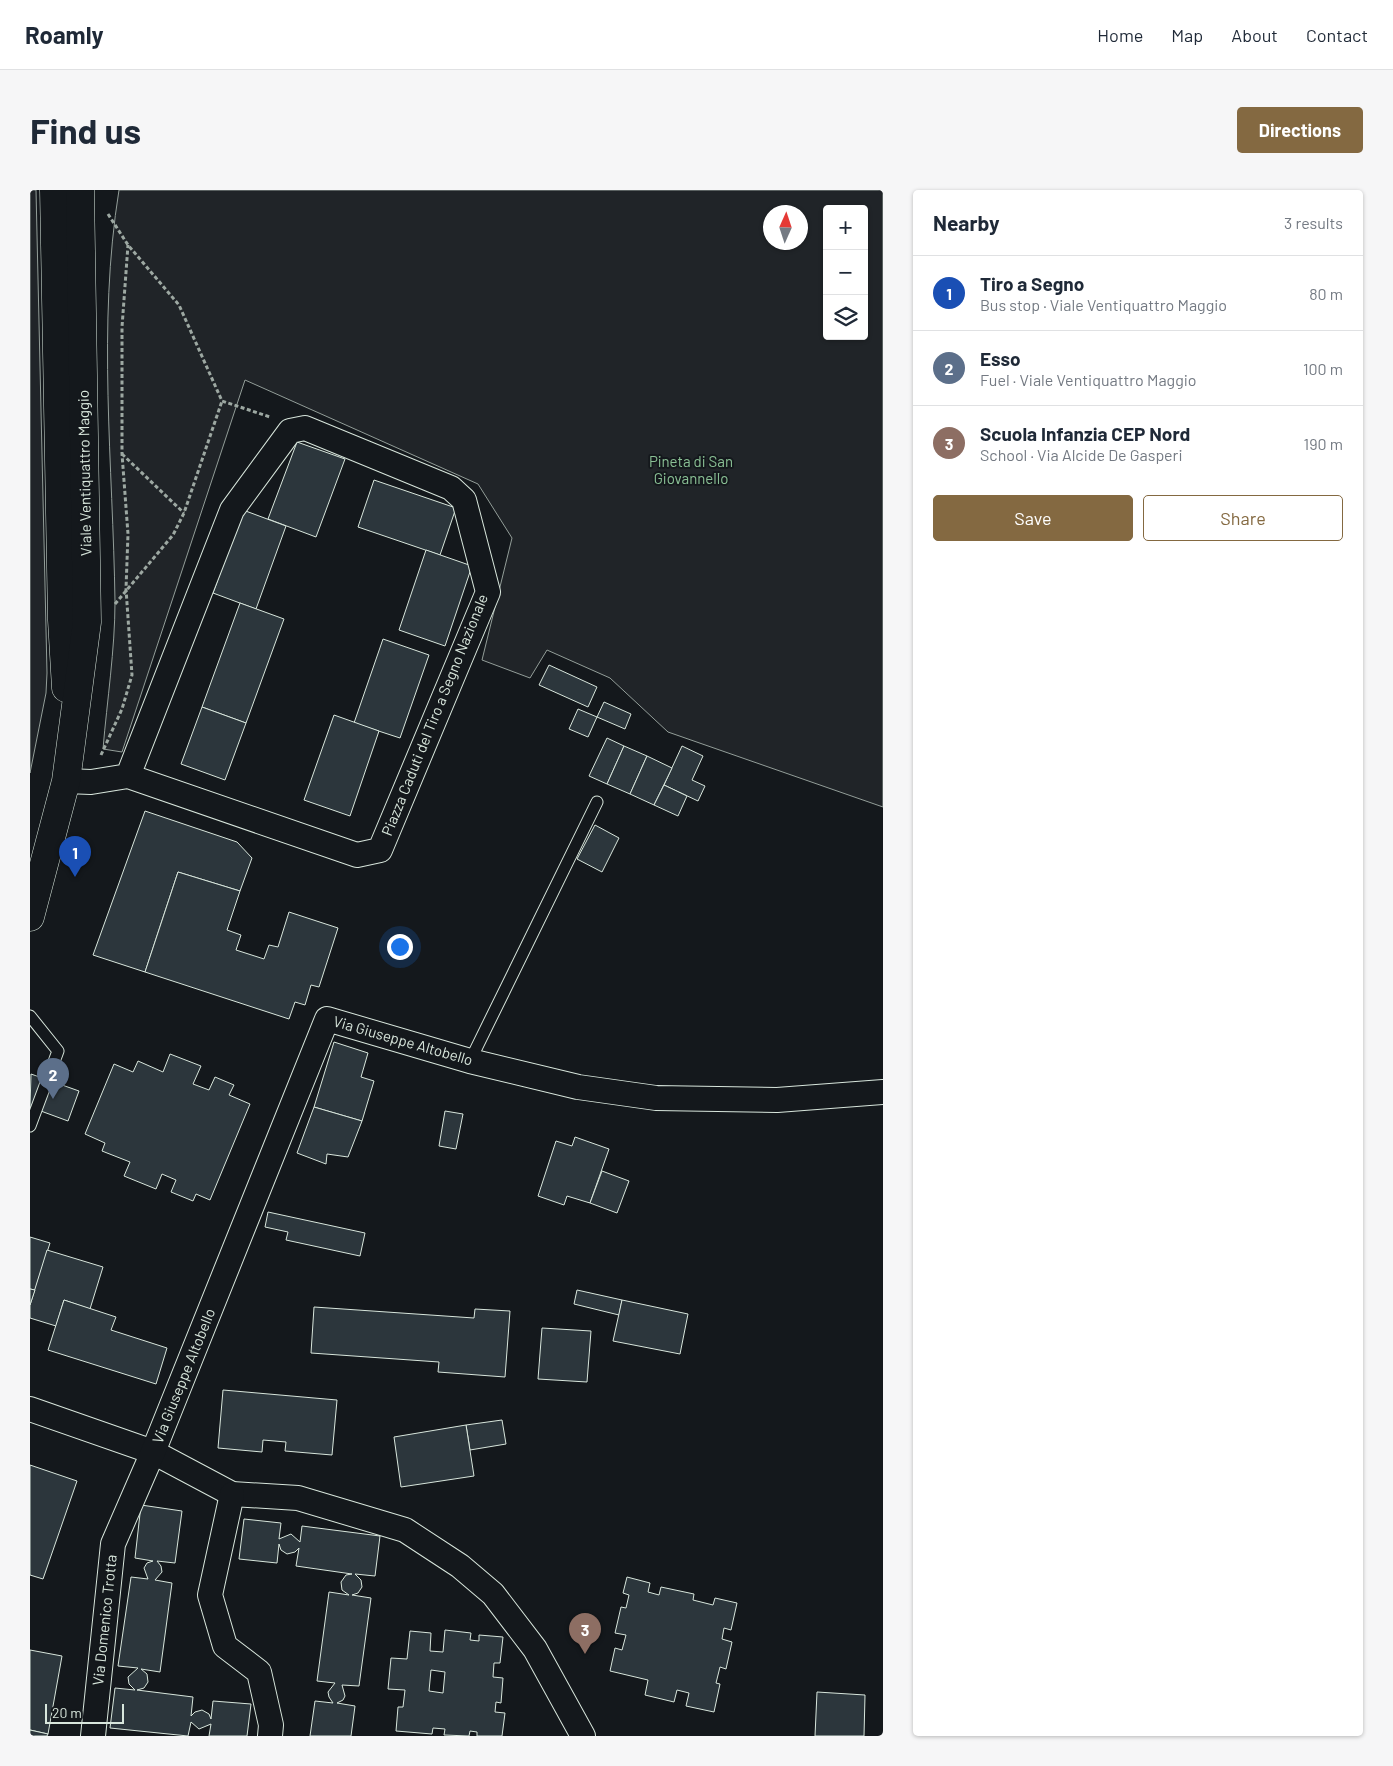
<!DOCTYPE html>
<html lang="en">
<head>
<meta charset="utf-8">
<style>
	body { margin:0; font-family:Barlow,sans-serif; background:#f6f6f7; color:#1f2937 }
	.controls { position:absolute; right:15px; top:15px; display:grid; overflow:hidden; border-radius:5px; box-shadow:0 1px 4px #0004 }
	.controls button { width:45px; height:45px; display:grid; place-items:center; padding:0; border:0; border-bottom:1px solid #e0e1e3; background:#fff; color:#1f2937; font:25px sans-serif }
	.compass { position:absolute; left:733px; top:15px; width:45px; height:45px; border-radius:50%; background:#fff; box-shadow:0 1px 4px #0004; rotate:3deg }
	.scale { position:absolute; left:15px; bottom:12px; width:79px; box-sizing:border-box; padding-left:5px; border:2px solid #d8e6dc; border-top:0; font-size:14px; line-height:18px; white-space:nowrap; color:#d8e6dc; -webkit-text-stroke:4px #14181c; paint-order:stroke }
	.you { position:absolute; left:369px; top:756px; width:18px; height:18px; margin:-12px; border:4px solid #fff; border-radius:50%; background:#1a73e8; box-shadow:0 0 0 8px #1a73e833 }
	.badge { display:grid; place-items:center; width:32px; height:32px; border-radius:50%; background:#846941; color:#fff; font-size:16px; font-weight:700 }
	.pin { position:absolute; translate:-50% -41px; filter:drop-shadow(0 1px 2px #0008) }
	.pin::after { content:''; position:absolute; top:26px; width:18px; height:15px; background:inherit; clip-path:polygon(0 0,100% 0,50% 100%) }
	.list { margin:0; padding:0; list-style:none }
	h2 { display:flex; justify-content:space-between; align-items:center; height:65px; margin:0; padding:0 20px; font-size:21px }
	h2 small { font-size:16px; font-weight:400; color:#747a83 }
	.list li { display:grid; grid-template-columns:32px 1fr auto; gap:15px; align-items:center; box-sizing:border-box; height:75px; padding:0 20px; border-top:1px solid #e0e1e3 }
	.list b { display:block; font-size:19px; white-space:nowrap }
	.list p { margin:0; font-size:16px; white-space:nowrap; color:#747a83 }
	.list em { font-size:16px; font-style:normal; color:#747a83 }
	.actions { display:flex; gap:10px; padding:15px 20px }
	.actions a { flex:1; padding:11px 0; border:1px solid #846941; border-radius:5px; text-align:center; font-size:18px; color:#846941 }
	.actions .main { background:#846941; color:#fff }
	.icon { flex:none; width:28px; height:28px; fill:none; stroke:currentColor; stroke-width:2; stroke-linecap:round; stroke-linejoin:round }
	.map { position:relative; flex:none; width:853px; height:1546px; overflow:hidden; border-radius:5px }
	header { display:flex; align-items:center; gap:30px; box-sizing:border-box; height:70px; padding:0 25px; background:#fff; border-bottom:1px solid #e0e1e3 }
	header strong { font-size:24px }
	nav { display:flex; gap:28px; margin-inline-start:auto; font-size:18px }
	.intro { display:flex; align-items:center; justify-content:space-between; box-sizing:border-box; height:120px; padding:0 30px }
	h1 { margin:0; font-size:35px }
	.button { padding:12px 22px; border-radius:5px; background:#846941; color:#fff; font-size:18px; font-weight:700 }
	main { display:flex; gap:30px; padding:0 30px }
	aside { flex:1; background:#fff; border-radius:5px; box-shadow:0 1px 4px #0004 }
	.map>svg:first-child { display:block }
	.green { fill:#202428; stroke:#939e99; fill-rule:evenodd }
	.building { fill:#2c363c; stroke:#d8e6dc; fill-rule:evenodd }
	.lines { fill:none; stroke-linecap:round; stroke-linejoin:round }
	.lane-casing { stroke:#d8e6dc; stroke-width:13 }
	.street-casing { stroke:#d8e6dc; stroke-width:26 }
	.secondary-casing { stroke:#d8e6dc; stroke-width:29 }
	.path { stroke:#9da8a2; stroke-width:3; stroke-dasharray:4 2.5; stroke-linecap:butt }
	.lane { stroke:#14181c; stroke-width:11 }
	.street { stroke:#14181c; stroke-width:24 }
	.secondary { stroke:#14181c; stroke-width:28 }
	.labels { text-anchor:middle; stroke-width:4; stroke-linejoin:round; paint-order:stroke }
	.park-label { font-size:15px; fill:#8ac095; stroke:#14181c }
	.street-label { font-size:15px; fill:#d8e6dc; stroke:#14181c }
</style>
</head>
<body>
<header>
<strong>Roamly</strong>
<nav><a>Home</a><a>Map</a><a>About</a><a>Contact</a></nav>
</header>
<div class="intro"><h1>Find us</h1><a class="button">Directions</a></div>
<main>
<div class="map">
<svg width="853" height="1546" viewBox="0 0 853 1546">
	<rect width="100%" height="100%" fill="#14181c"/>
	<g class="green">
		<path d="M0,0H6L17,483L16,503L0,583Z"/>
		<path d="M89,0H853V617L638,542L580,488L517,460L500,488L452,470L482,348L448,294L215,190L92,562L73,559C77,511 85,459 85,412C83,274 67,136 89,0ZM797,19H834V146H797ZM741,22H771V52H741Z"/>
	</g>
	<g class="building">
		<path d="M267,252L315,269L286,347L238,329Z"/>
		<path d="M344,290L426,318L410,365L328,337Z"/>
		<path d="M213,320L256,336L226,419L183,403Z"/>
		<path d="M396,360L442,376L415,456L369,440Z"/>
		<path d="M210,413L254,429L216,533L172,517Z"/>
		<path d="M353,449L399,465L370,548L324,533Z"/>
		<path d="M519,475L567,497L558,517L509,495Z"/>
		<path d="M574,512L601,524L595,539L567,527Z"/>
		<path d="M172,517L216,533L195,590L151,574Z"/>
		<path d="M548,519L567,527L558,547L539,539Z"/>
		<path d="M304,525L349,541L320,626L274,610Z"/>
		<path d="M577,548L594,556L577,594L559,586Z"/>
		<path d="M594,556L617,566L600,604L577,594Z"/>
		<path d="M652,556L673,566L662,590L675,596L668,611L634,595Z"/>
		<path d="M617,566L642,578L624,615L600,604Z"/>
		<path d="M634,595L657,606L648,626L624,615Z"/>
		<path d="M115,621L207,652L222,668L210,701L148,682L115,782L63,765Z"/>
		<path d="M565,635L589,648L572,682L547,669Z"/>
		<path d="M148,682L210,701L197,740L211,745L206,760L234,769L239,755L248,757L259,722L308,738L289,797L281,795L275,815L265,812L259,829L115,782Z"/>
		<path d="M304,852L338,863L331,887L344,891L332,931L284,917Z"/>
		<path d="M140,864L171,876L163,894L179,900L185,887L204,895L199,905L220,914L180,1010L166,1004L163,1011L141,1002L146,990L132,984L126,999L94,986L100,972L72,961L75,953L55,944L84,874L103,882L108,871L133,882Z"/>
		<path d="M1,884L49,901L38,931L0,917Z"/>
		<path d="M284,917L332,931L318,967L297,964L296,974L267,963Z"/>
		<path d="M415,921L433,924L426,959L409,956Z"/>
		<path d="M545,947L579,959L560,1013L537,1006L534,1015L508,1006L526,951L542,956Z"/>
		<path d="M572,981L599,991L587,1023L560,1013Z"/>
		<path d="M238,1022L335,1043L330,1066L256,1050L258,1042L235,1037Z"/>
		<path d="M0,1047L20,1053L5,1100L0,1099Z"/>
		<path d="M17,1060L73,1077L60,1119L34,1110L26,1136L0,1128V1115Z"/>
		<path d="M0,1099L5,1100L0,1115Z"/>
		<path d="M547,1100L592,1110L589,1125L544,1114Z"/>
		<path d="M34,1110L86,1127L81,1140L137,1158L126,1194L18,1160Z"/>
		<path d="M592,1110L658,1124L650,1164L583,1151Z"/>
		<path d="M284,1117L444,1128L445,1119L480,1121L475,1187L408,1182L409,1172L281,1163Z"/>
		<path d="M512,1138L561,1141L557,1192L508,1189Z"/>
		<path d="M193,1200L307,1210L302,1265L255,1261L256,1252L233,1250L232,1262L188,1258Z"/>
		<path d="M472,1230L476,1254L440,1260L436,1235Z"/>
		<path d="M436,1235L444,1286L371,1297L364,1247Z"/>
		<path d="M0,1275L47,1291L13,1389L0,1385Z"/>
		<path d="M111,1315L152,1321L145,1373L127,1371L131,1376L132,1382L125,1390L142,1393L130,1482L111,1479L117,1484L118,1492L114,1498L107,1500L163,1507L161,1526L165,1522L172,1520L179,1524L181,1529L183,1511L221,1514L217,1546H179L181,1534L169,1539L161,1532L158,1546L80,1538L85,1498L105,1500L99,1494L98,1487L108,1478L88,1476L101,1387L118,1389L114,1378L117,1373L123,1371L105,1368Z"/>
		<path d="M214,1329L251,1333L249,1349L261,1344L270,1352L272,1336L350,1346L345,1386L325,1384L331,1390L332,1397L328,1403L322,1405L341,1408L329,1496L312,1495L315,1506L313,1510L307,1513L325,1516L321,1546H280L285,1511L303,1513L299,1507L298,1502L305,1493L287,1491L299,1402L319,1405L312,1400L311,1392L316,1385L322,1384L266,1376L269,1358L265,1362L257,1364L251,1360L249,1354L247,1373L209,1369Z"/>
		<path d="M597,1387L620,1393L618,1402L629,1405L631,1397L664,1404L663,1410L683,1415L685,1408L707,1413L701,1440L694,1438L692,1449L702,1452L696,1479L690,1477L686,1493L690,1494L684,1522L656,1516L659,1503L647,1500L644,1512L615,1505L618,1490L580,1481L585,1458L592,1460L596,1445L585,1443L591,1417L596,1418L599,1405L593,1403Z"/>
		<path d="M415,1440L441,1443L440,1450L449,1451V1445L473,1447L470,1473H464L463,1487L473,1488L471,1513L466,1512L465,1522L475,1523L472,1546H447V1542L440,1541L439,1546L414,1545L415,1539L403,1538L402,1544L366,1541L368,1517H373L375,1500L358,1499L361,1468L377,1469L380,1441L401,1443L400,1461L413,1462ZM401,1480L415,1482L413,1503L399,1501Z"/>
		<path d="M0,1460L32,1466L18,1544L0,1540Z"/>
		<path d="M787,1502L835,1505L834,1546H785Z"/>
		<path d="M0,1540L18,1544L17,1546H0Z"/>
	</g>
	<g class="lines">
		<g class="lane-casing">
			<g id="lane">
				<path d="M0,826L28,861L0,936"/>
				<path d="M440,871L567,612"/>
			</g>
		</g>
		<g class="street-casing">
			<g id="street">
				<path d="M36,591L61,592L98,586L202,320L260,241L275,238L421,298L434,310L458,402L350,660L327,665L98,586"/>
				<path d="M0,1219L123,1262L202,1304L268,1308L375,1340L430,1376L463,1404L505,1459L553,1546"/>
				<path d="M202,1304L180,1405L195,1456L229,1482L241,1535L240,1546"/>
				<path d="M63,1546L83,1354L123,1262L297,829L440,871L548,897L626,908L747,910L853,902"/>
			</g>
		</g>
		<g class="secondary-casing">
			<g id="secondary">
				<path d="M24,0L32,430L36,498"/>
				<path d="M0,727L36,591L57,432L50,0"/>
			</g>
		</g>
		<g class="path">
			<path d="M78,24L98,55L149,115L192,211L240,227"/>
			<path d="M92,264L154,323"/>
			<path d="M85,414L143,345L154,323L192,211"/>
			<path d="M71,565L92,519L102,485L96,399L98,344L92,264V137L98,55"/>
		</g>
		<use href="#lane" class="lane"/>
		<use href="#street" class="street"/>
		<use href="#secondary" class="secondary"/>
	</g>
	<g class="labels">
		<g class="park-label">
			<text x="661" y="277">Pineta di San<tspan x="661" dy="17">Giovannello</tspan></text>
		</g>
		<g class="street-label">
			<text transform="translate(55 283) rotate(-91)" y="5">Viale Ventiquattro Maggio</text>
			<text transform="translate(405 525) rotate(-68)" y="5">Piazza Caduti del Tiro a Segno Nazionale</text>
			<text transform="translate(373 851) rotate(16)" y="5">Via Giuseppe Altobello</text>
			<text transform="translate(154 1186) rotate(-68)" y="5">Via Giuseppe Altobello</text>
			<text transform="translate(75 1430) rotate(-84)" y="5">Via Domenico Trotta</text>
		</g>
	</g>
</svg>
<div class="controls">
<button>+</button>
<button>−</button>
<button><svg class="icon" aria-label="layers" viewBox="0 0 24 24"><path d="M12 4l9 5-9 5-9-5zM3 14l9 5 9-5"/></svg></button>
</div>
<svg class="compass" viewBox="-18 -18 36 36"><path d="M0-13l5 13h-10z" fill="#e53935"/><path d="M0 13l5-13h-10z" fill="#747a83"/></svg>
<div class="scale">20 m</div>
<div class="you"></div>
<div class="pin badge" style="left:45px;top:687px;background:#1a4fb4">1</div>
<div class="pin badge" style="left:23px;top:909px;background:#5c6f8a">2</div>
<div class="pin badge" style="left:555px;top:1464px;background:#8d6e63">3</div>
</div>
<aside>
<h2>Nearby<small>3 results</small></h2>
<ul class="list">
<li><span class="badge" style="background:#1a4fb4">1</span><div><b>Tiro a Segno</b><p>Bus stop · Viale Ventiquattro Maggio</p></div><em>80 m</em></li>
<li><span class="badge" style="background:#5c6f8a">2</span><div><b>Esso</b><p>Fuel · Viale Ventiquattro Maggio</p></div><em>100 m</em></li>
<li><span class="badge" style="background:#8d6e63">3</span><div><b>Scuola Infanzia CEP Nord</b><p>School · Via Alcide De Gasperi</p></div><em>190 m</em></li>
</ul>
<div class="actions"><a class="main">Save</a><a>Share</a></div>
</aside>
</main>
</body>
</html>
